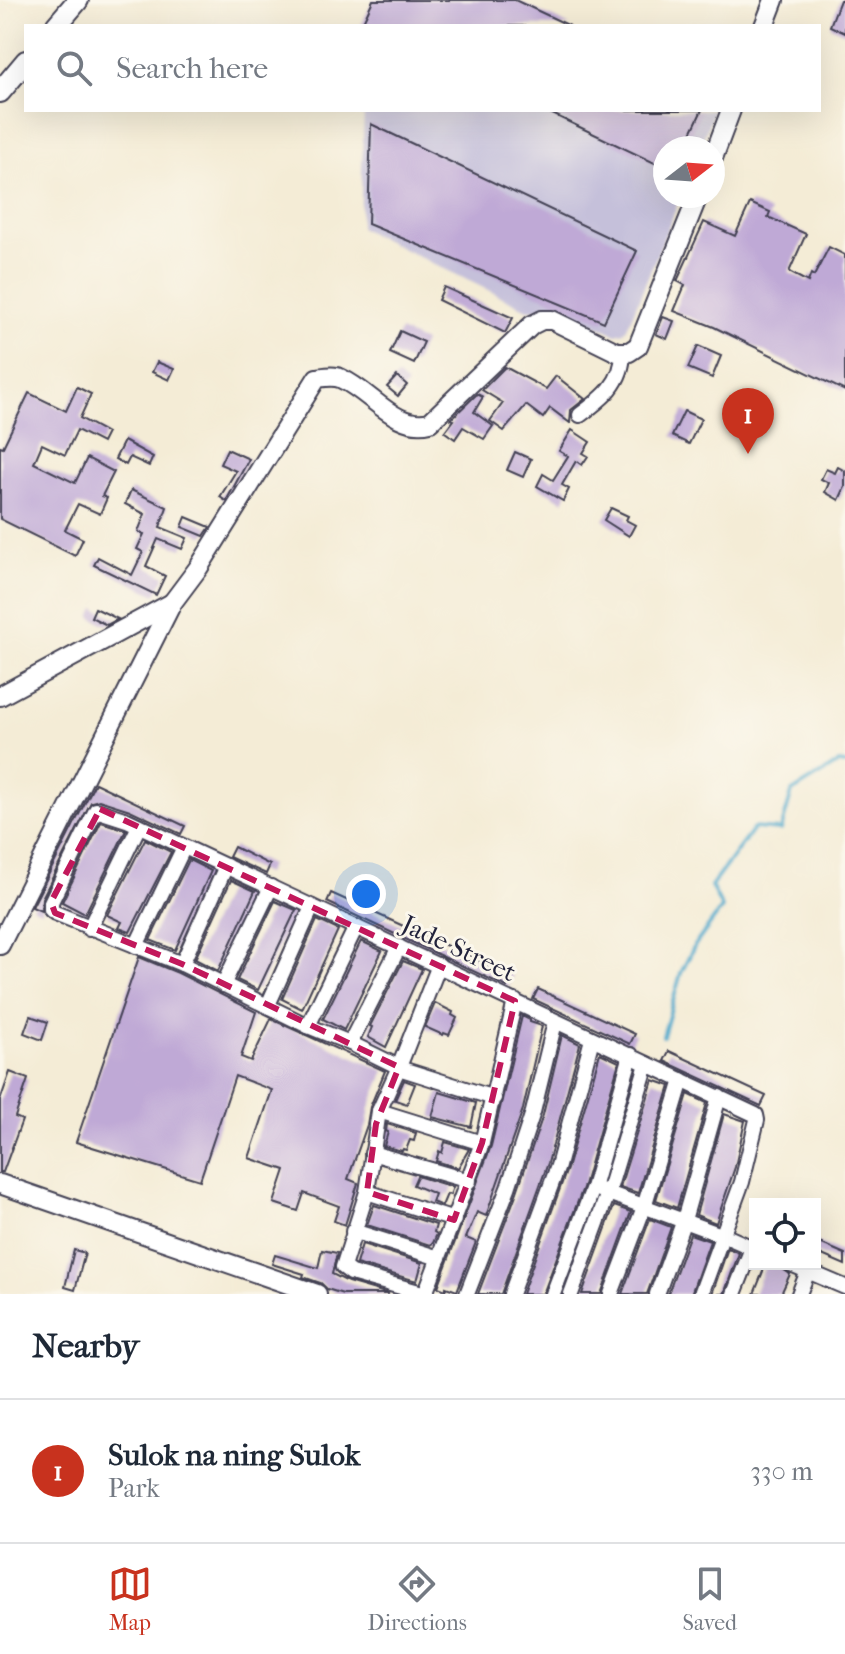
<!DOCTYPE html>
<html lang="en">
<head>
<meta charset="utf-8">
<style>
	body { margin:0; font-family:"IM FELL French Canon",serif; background:#f6f6f7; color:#1f2937 }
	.controls { position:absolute; right:24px; bottom:24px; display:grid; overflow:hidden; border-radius:0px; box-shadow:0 8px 32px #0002 }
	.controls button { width:72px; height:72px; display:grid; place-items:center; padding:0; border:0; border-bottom:2px solid #e0e1e3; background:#fff; color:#1f2937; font:40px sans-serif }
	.compass { position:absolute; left:653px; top:136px; width:72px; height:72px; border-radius:50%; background:#fff; box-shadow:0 8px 32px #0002; rotate:73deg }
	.you { position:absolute; left:366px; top:894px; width:28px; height:28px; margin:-20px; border:6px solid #fff; border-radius:50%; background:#1a73e8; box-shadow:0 0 0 12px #1a73e833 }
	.badge { display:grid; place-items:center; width:52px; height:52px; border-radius:50%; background:#c8321e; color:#fff; font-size:26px; font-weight:700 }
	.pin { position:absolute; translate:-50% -66px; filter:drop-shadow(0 2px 4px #0008) }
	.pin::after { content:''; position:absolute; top:42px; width:28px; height:24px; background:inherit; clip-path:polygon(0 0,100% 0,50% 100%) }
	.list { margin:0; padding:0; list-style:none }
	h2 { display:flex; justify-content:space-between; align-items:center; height:104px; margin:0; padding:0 32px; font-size:34px }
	h2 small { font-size:26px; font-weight:400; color:#747a83 }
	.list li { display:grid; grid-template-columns:52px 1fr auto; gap:24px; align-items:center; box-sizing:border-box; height:144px; padding:0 32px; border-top:2px solid #e0e1e3 }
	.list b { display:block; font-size:30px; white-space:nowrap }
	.list p { margin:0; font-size:26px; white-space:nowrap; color:#747a83 }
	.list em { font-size:26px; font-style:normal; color:#747a83 }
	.icon { flex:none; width:44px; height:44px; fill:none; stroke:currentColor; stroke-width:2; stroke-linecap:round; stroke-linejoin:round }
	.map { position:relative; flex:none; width:845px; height:1294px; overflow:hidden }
	.search { position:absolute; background:#fff; box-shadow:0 8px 32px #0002; left:24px; right:24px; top:24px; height:88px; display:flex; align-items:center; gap:20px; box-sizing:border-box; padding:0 28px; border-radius:0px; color:#747a83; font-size:30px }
	.sheet { height:248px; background:#fff }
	nav { display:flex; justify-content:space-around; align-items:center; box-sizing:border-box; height:112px; border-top:2px solid #e0e1e3; background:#fff; font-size:22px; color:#747a83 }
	nav a { display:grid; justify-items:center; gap:4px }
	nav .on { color:#c8321e }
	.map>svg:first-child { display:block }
	.industrial { fill:#c5c0da }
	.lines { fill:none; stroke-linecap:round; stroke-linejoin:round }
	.stream { stroke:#4da8cb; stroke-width:4 }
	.building { fill:#bfa9d6 }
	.minor-casing { stroke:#424052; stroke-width:18 }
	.tertiary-casing { stroke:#424052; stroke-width:22 }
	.secondary-casing { stroke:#424052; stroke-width:24 }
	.minor { stroke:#fff; stroke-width:14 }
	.tertiary { stroke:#fff; stroke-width:18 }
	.secondary { stroke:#fff; stroke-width:20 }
	.marked { fill:none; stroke:#c2185b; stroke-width:6; stroke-dasharray:16 10; stroke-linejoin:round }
	.labels { text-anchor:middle; stroke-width:6; stroke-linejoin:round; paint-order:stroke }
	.street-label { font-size:26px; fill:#22223b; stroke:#fbf7ec }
</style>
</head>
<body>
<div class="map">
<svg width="845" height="1294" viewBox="0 0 845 1294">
	<rect width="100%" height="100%" fill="#fbf7ec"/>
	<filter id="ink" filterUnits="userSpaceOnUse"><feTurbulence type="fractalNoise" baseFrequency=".0125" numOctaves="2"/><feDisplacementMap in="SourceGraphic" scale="16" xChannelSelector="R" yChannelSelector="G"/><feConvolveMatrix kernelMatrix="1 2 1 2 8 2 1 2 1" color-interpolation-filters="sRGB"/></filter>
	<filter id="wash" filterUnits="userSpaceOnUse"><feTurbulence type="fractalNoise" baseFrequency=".006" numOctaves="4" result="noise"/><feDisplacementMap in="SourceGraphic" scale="32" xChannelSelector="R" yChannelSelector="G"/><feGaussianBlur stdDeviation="1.8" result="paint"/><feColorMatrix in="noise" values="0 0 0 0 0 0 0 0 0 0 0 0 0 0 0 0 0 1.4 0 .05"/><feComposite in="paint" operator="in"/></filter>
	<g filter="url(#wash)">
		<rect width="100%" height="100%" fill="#f4ecd6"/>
		<path class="industrial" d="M364,110H714L699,148H665V196H681L627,328L624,332L616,334L552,306L529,310L360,228Z"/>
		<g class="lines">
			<g class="stream">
				<path d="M663,1036L681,973L695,945L722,908L711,886L754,828L781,830L792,792L839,763L845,764"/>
				<path d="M608,1171L621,1113"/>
				<path d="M561,1294L585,1236"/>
			</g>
		</g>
		<g id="blocks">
			<g class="building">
				<path d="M373,0H515L570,26H361Z"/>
				<path d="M840,0H845V33L830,26Z"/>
				<path d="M544,110H702L684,148H665V168Z"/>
				<path d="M371,124L637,251L604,322L368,224Z"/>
				<path d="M750,203L770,212L768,217L806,234L789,272L808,282L811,274L814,276L829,247L845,255V391L714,327L674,311L685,285L677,281L704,222L735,236Z"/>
				<path d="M444,287L513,318L505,333L438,300Z"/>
				<path d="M663,317L674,321L667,339L656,334Z"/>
				<path d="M400,331L424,342L414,364L390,353Z"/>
				<path d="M698,346L721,356L712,378L688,368Z"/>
				<path d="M157,362L174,369L169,380L152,372Z"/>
				<path d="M505,367L546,389L556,376L585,399L571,410L570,423L550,408L543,418L526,405L504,431L490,421L503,403L482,390Z"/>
				<path d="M397,376L407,385L398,396L387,387Z"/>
				<path d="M77,387L91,394L80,418L107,433L102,443L77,430L65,455L42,444L34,463L75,483L87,458L114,472L102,496L107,498L100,514L78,504L65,530L83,539L75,556L0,519V446L3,447L29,393L66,411Z"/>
				<path d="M477,394L483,397L474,412L493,426L484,439L463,427L455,439L445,432L454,420L451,419Z"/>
				<path d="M738,403L765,416L761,425L734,413Z"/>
				<path d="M684,411L701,419L689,444L672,436Z"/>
				<path d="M572,430L590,442L583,453L588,456L582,465L576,461L562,485L569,489L563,501L537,486L543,474L553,480L568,456L559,451Z"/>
				<path d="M124,441L153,457L149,466L130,457L126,465L115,459Z"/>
				<path d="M227,449L249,459L226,501L220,497L236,471L220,464Z"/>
				<path d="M515,452L531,459L523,477L507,470Z"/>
				<path d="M838,467L845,471V487L839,500L825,492L829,483L821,479L826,469L835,473Z"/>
				<path d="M131,490L167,507L160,527L187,538L182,549L158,539L146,566L165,576L156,595L94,565L98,557L132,575L143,552L137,549L144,534L138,532L145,514L125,504Z"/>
				<path d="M611,508L628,516L626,520L635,525L629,536L604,520Z"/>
				<path d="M186,517L210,527L204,536L182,527Z"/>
				<path d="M95,608L118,619L107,625L91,617Z"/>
				<path d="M95,783L185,826L181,834L130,810L99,800L91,802L42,898L41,911L32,907Z"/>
				<path d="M101,822L126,830L85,914L62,902Z"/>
				<path d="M145,839L171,852L130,932L119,928L122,922L107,915Z"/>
				<path d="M234,847L270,865L266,874L229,857Z"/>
				<path d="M189,860L211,871L175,950L150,940Z"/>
				<path d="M231,880L255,891L218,971L195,959Z"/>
				<path d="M331,893L513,976L507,987L327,902Z"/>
				<path d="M275,901L296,910L258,990L237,980Z"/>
				<path d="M317,920L338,930L302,1009L282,999Z"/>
				<path d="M361,941L382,951L344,1030L323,1019Z"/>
				<path d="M139,957L178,973L256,1012L241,1057L251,1061L271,1019L385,1071L370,1107L367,1125L348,1179L358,1183L345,1225L334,1221L339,1206L304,1193L298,1211L274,1203L285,1170L249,1158L272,1090L235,1076L200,1180L76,1142Z"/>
				<path d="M403,961L422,969L386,1047L368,1037L372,1027L370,1026Z"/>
				<path d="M538,989L635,1034L630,1044L533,999Z"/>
				<path d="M435,1003L453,1012L452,1015L457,1018L449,1035L444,1033L443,1035L425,1027Z"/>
				<path d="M30,1016L48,1022L42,1040L24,1033Z"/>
				<path d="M522,1016L530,1020V1022L542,1026L523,1109L486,1216L477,1212L466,1238L476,1242L457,1291L446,1287V1290L438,1287L491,1146Z"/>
				<path d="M562,1035L580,1044L548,1163L501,1294H478L517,1192L543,1115Z"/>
				<path d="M669,1051L766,1096L761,1106L664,1061Z"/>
				<path d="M600,1053L619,1062L584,1185L543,1294H522L567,1169Z"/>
				<path d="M10,1072L28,1079L15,1117L22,1120L3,1172H0V1101Z"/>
				<path d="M404,1080L415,1084L407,1104L395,1100Z"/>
				<path d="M653,1080L670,1086L638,1193L620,1187Z"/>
				<path d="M439,1092L476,1103L471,1127L432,1117Z"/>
				<path d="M688,1094L707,1103L677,1208L656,1200Z"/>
				<path d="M724,1114L745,1121L735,1167L716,1223L696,1215Z"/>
				<path d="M387,1124L416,1133L414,1141L410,1140L406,1150L403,1149L402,1151L384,1146L388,1132L386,1131Z"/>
				<path d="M445,1142L469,1149L458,1168L436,1161L439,1151L442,1153Z"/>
				<path d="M417,1176L453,1187L450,1195L447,1194L442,1206L432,1202L435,1194L413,1185Z"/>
				<path d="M374,1205L436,1225L434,1232L437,1234L433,1243L430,1245L367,1225Z"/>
				<path d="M614,1206L631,1212L601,1294H582Z"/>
				<path d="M650,1219L671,1227L647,1294H622Z"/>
				<path d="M690,1234L710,1241L691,1294H668Z"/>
				<path d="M815,1241L845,1254V1265L815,1252Z"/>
				<path d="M362,1244L422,1263L417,1281L356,1264Z"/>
				<path d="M728,1248L739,1253L724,1294H712Z"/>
				<path d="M74,1250L85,1253L75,1290L65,1287Z"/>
				<path d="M322,1250L337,1253L332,1274L348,1282L389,1294H343L327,1289L321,1283L303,1277L304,1274L272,1264L275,1255L318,1268Z"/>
				<path d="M766,1264L781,1268L790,1274L781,1294H754Z"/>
			</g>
		</g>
	</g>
	<g filter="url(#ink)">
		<use href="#blocks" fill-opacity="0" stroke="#424052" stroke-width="2"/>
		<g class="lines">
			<g class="minor-casing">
				<g id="minor">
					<path d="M580,415C603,398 623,383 623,352"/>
					<path d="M89,929L139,826"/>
					<path d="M136,946L184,847"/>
					<path d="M182,964L226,866"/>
					<path d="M223,985L271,887"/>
					<path d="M268,1005L312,907"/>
					<path d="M308,1026L356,927"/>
					<path d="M350,1043L399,947"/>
					<path d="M494,1098L405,1070L350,1043L308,1026L182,964L55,913L51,910V902L96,810L127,820L756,1115L757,1120L742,1182L701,1294"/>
					<path d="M379,1111L482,1143"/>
					<path d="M372,1153L469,1181"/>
					<path d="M600,1190L724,1236"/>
					<path d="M367,1192L454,1220"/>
					<path d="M353,1231L439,1258"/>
					<path d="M730,1238L755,1249"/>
					<path d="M791,1264L845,1287"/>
					<path d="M425,1294L482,1143L515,1001"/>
					<path d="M426,1294L351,1273L343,1267L367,1192L379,1111L399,1067L439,965"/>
					<path d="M467,1294L508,1188L533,1112L555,1022"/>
					<path d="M511,1294L558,1166L592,1039"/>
					<path d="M553,1294L593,1188L631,1055"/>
					<path d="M571,1294L608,1193L647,1064"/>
					<path d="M611,1294L644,1207L682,1080"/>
					<path d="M657,1294L684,1220L719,1097"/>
					<path d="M734,1294L752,1248"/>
					<path d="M799,1294L808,1271"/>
				</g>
			</g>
			<g class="tertiary-casing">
				<g id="tertiary">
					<path d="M764,26L774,0"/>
					<path d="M713,158L731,110"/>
					<path d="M0,696L172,603"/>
					<path d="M0,945L172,603L199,567L317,378C325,377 335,375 342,379C371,392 396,431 430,422L532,325L542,320H552L617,352H629L638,346L698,196"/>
					<path d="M0,1184L317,1294"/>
				</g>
			</g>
			<g class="secondary-casing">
				<g id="secondary">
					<path d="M56,26L78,0"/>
					<path d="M0,92L26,61"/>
				</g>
			</g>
			<use href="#minor" class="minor"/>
			<use href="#tertiary" class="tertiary"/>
			<use href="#secondary" class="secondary"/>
		</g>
	</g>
	<path class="marked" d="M100,809L515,1001L482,1143L454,1220L367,1192L376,1124L399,1067L182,964L55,913L51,902Z"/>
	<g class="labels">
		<g class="street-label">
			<text transform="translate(459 948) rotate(25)" y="9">Jade Street</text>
		</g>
	</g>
</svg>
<div class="controls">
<button><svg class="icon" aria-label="locate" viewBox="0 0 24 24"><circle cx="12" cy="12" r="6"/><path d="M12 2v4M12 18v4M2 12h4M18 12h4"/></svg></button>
</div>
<svg class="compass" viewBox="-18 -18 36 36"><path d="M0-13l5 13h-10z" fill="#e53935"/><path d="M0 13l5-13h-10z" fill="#747a83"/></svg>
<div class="you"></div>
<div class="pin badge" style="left:748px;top:454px">1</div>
<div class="search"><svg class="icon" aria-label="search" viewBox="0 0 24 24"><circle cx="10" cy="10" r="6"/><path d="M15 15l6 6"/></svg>Search here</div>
</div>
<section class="sheet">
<h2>Nearby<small></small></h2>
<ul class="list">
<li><span class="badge">1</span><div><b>Sulok na ning Sulok</b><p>Park</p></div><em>330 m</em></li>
</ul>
</section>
<nav>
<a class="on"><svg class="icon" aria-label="map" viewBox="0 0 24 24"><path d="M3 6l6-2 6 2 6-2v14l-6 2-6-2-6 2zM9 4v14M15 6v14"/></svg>Map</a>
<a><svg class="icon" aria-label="directions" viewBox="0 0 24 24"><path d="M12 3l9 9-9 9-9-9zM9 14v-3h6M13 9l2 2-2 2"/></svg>Directions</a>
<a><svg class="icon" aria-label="saved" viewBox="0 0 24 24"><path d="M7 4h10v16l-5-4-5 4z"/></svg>Saved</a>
</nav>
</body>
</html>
